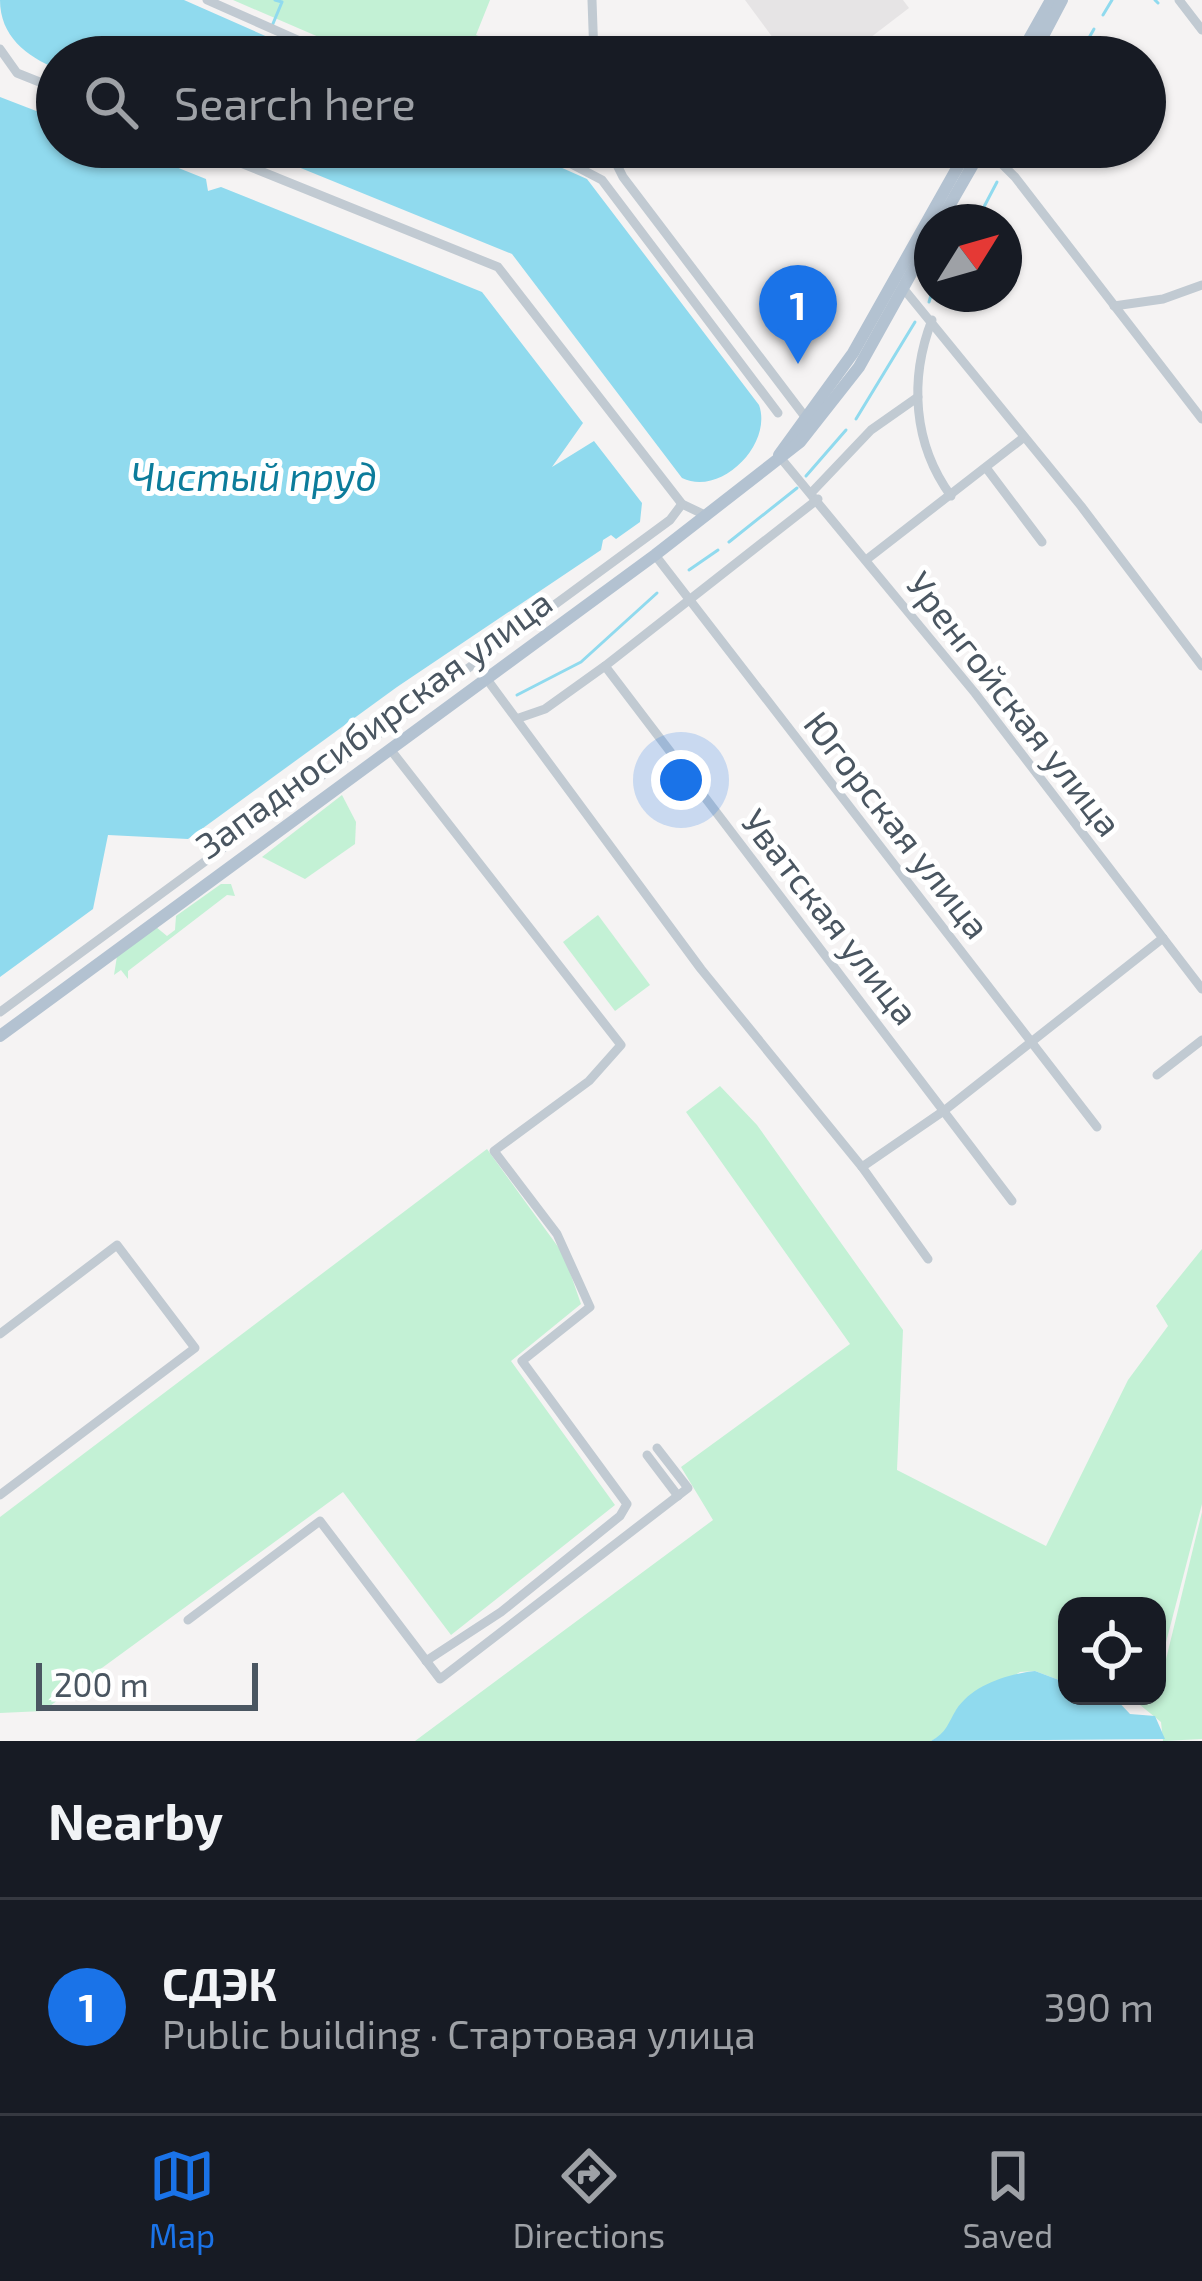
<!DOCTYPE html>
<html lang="en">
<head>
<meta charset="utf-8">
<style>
	body { margin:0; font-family:"Exo 2",sans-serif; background:#20242c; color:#f1f3f6 }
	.controls { position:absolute; right:36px; bottom:36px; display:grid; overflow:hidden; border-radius:24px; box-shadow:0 3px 9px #0004 }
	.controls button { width:108px; height:108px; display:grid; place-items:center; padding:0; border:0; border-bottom:3px solid #363941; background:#171b24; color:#f1f3f6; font:60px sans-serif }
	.compass { position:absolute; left:914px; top:204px; width:108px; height:108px; border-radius:50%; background:#171b24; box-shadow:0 3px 9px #0004; rotate:53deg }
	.scale { position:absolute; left:36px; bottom:30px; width:222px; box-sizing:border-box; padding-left:12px; border:6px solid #4a5661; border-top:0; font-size:33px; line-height:42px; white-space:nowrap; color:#4a5661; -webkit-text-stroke:9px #fff; paint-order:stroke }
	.you { position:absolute; left:681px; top:780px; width:42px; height:42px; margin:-30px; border:9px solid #fff; border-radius:50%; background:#1a73e8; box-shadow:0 0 0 18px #1a73e833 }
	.badge { display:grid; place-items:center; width:78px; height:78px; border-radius:50%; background:#1a73e8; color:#fff; font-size:39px; font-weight:700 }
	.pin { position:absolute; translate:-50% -99px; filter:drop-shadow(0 3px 6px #0008) }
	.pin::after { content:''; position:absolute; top:63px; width:42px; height:36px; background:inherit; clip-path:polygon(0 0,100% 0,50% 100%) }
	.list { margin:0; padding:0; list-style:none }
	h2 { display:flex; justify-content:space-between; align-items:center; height:156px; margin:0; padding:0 48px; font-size:51px }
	h2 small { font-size:39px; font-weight:400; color:#9ea1a6 }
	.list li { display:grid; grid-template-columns:78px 1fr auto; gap:36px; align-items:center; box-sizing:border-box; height:216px; padding:0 48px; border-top:3px solid #363941 }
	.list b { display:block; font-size:45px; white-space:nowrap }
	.list p { margin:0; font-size:39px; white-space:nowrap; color:#9ea1a6 }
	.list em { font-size:39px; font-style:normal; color:#9ea1a6 }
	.icon { flex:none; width:66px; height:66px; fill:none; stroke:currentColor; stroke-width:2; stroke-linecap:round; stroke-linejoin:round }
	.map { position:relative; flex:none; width:1202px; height:1741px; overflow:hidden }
	.search { position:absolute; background:#171b24; box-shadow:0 3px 9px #0004; left:36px; right:36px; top:36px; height:132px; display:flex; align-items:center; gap:30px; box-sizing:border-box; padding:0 42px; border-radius:66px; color:#9ea1a6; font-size:45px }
	.sheet { height:372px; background:#171b24 }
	nav { display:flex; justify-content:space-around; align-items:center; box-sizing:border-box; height:168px; border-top:3px solid #363941; background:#171b24; font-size:33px; color:#9ea1a6 }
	nav a { display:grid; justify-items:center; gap:6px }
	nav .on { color:#1a73e8 }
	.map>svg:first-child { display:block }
	.education { fill:#e6e4e5 }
	.green { fill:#c3f1d5 }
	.water { fill:#90daee }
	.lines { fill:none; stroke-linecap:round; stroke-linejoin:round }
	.stream { stroke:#90daee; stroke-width:3 }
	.minor { stroke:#c1cad2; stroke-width:9 }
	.major { stroke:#b3c2d1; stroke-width:12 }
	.labels { text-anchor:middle; stroke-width:10; stroke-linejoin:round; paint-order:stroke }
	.street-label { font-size:36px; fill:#4a5661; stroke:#fff }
	.water-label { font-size:39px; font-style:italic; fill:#0c7c9b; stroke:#fff }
</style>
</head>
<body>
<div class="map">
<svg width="1202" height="1741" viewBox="0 0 1202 1741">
	<rect width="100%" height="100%" fill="#f5f3f3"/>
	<path class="education" d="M745,0H903L909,8L845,57H787Z"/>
	<g class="green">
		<path d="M233,0H490L476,35L530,57H365Z"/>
		<path d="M342,795L356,822L355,844L305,879L262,857Z"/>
		<path d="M221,884H231L235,896L227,895L128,971V979L121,970L114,975L117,956L156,927L167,936L175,930L176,916Z"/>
		<path d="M598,915L650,985L615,1011L563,942Z"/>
		<path d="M720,1086L757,1125L903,1330L897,1470L1046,1546L1128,1380L1168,1326L1156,1306L1202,1249V1504L1157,1677V1606H1067V1683L1035,1671L1020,1672L956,1711L947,1732L931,1741H415L713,1520L681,1467L850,1344L686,1112Z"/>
		<path d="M487,1149L564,1255L581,1304L511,1361L615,1505L451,1635L343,1492L43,1711L0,1713V1517Z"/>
		<path d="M1202,1512V1739L1163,1741L1161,1722L1129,1696H1157Z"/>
	</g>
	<g class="water">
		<path d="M0,0H184L313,57H57V69C26,56 0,36 0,0Z"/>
		<path d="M0,97L57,119V147H126L206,179L208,191L221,187L482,292L583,423L552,467L594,441L642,503L640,522L616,539L611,535L603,540L601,550L397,687L188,839L108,835L93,909L0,977Z"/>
		<path d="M249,147H515L587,179L759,405C773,444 721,497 682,478L512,254Z"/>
		<path d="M1035,1671L1067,1683V1696H1113L1130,1714L1155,1716L1165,1739L931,1741C947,1732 947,1725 956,1710C972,1685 1007,1674 1035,1671Z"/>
	</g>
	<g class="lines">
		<g class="stream">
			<path d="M1155,0L1158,3"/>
			<path d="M1103,15L1112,0"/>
			<path d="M272,26L282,2L275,0"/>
			<path d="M1078,57L1094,29"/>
			<path d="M1013,160L1021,147"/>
			<path d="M976,222L997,182"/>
			<path d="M929,302L932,292"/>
			<path d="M856,419L915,322"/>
			<path d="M806,476L846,430"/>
			<path d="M729,542L797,488"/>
			<path d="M689,570L718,550"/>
			<path d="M517,695L581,662L657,593"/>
		</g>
		<g class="minor">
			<path d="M207,0L336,57"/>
			<path d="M592,0L594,57"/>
			<path d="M1179,0L1202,30"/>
			<path d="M0,49L17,73L57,89"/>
			<path d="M201,147L498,267L682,504L707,516"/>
			<path d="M539,147L602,180L778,413"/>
			<path d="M608,147L623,177L806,418"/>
			<path d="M985,147L1015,177L1202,419"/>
			<path d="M903,288L1081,506L1202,666"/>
			<path d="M1114,306L1163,299L1202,285"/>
			<path d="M932,320C909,379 913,444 951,496"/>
			<path d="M779,456L975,693L1202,989"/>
			<path d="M987,469L1042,542"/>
			<path d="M812,492L871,430L918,397"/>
			<path d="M655,555L1097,1127"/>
			<path d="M866,560L1023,438"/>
			<path d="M605,666L1012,1201"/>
			<path d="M486,678L701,969L862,1167L928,1259"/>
			<path d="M519,718L545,709L605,666L818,499"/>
			<path d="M390,749L621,1045L589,1081L494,1151L557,1234L590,1307L522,1361L627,1504L620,1516L501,1612L426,1661"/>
			<path d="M0,1012L670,520L682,504"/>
			<path d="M1157,1075L1202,1040"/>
			<path d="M862,1167L945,1110L1163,938"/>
			<path d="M0,1334L117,1245L195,1348L0,1495"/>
			<path d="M647,1455L678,1496"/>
			<path d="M188,1620L320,1521L440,1679L688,1488L657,1448"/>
		</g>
		<g class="major">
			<path d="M1019,57L1051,0"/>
			<path d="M1032,57L1062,0"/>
			<path d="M940,222L983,147"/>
			<path d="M779,455L853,353L969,147"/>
			<path d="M0,1036L655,555L800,442L859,367L932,236"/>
		</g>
	</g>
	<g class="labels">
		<g class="street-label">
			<text transform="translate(1014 704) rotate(52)" y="13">Уренгойская улица</text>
			<text transform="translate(374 724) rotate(-36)" y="13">Западносибирская улица</text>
			<text transform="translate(897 825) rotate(52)" y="13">Югорская улица</text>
			<text transform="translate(830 917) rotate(52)" y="13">Уватская улица</text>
		</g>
		<g class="water-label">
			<text x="254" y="491">Чистый пруд</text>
		</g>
	</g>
</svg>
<div class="controls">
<button><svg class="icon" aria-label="locate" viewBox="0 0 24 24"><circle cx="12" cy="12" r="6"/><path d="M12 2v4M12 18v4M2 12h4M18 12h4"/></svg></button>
</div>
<svg class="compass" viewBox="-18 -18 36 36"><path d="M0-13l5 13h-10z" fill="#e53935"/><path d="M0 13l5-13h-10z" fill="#9ea1a6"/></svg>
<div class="scale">200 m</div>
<div class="you"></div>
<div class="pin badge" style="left:798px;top:364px">1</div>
<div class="search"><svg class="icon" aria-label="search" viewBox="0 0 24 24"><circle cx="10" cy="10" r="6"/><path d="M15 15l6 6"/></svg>Search here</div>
</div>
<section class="sheet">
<h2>Nearby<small></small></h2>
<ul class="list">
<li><span class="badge">1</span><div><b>СДЭК</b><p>Public building · Стартовая улица</p></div><em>390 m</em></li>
</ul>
</section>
<nav>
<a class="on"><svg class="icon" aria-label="map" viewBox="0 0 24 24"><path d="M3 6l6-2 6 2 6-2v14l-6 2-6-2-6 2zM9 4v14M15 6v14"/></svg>Map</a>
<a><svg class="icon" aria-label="directions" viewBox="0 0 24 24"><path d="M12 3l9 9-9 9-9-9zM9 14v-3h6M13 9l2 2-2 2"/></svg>Directions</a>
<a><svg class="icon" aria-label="saved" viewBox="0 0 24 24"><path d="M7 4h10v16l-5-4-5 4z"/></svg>Saved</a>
</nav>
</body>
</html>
